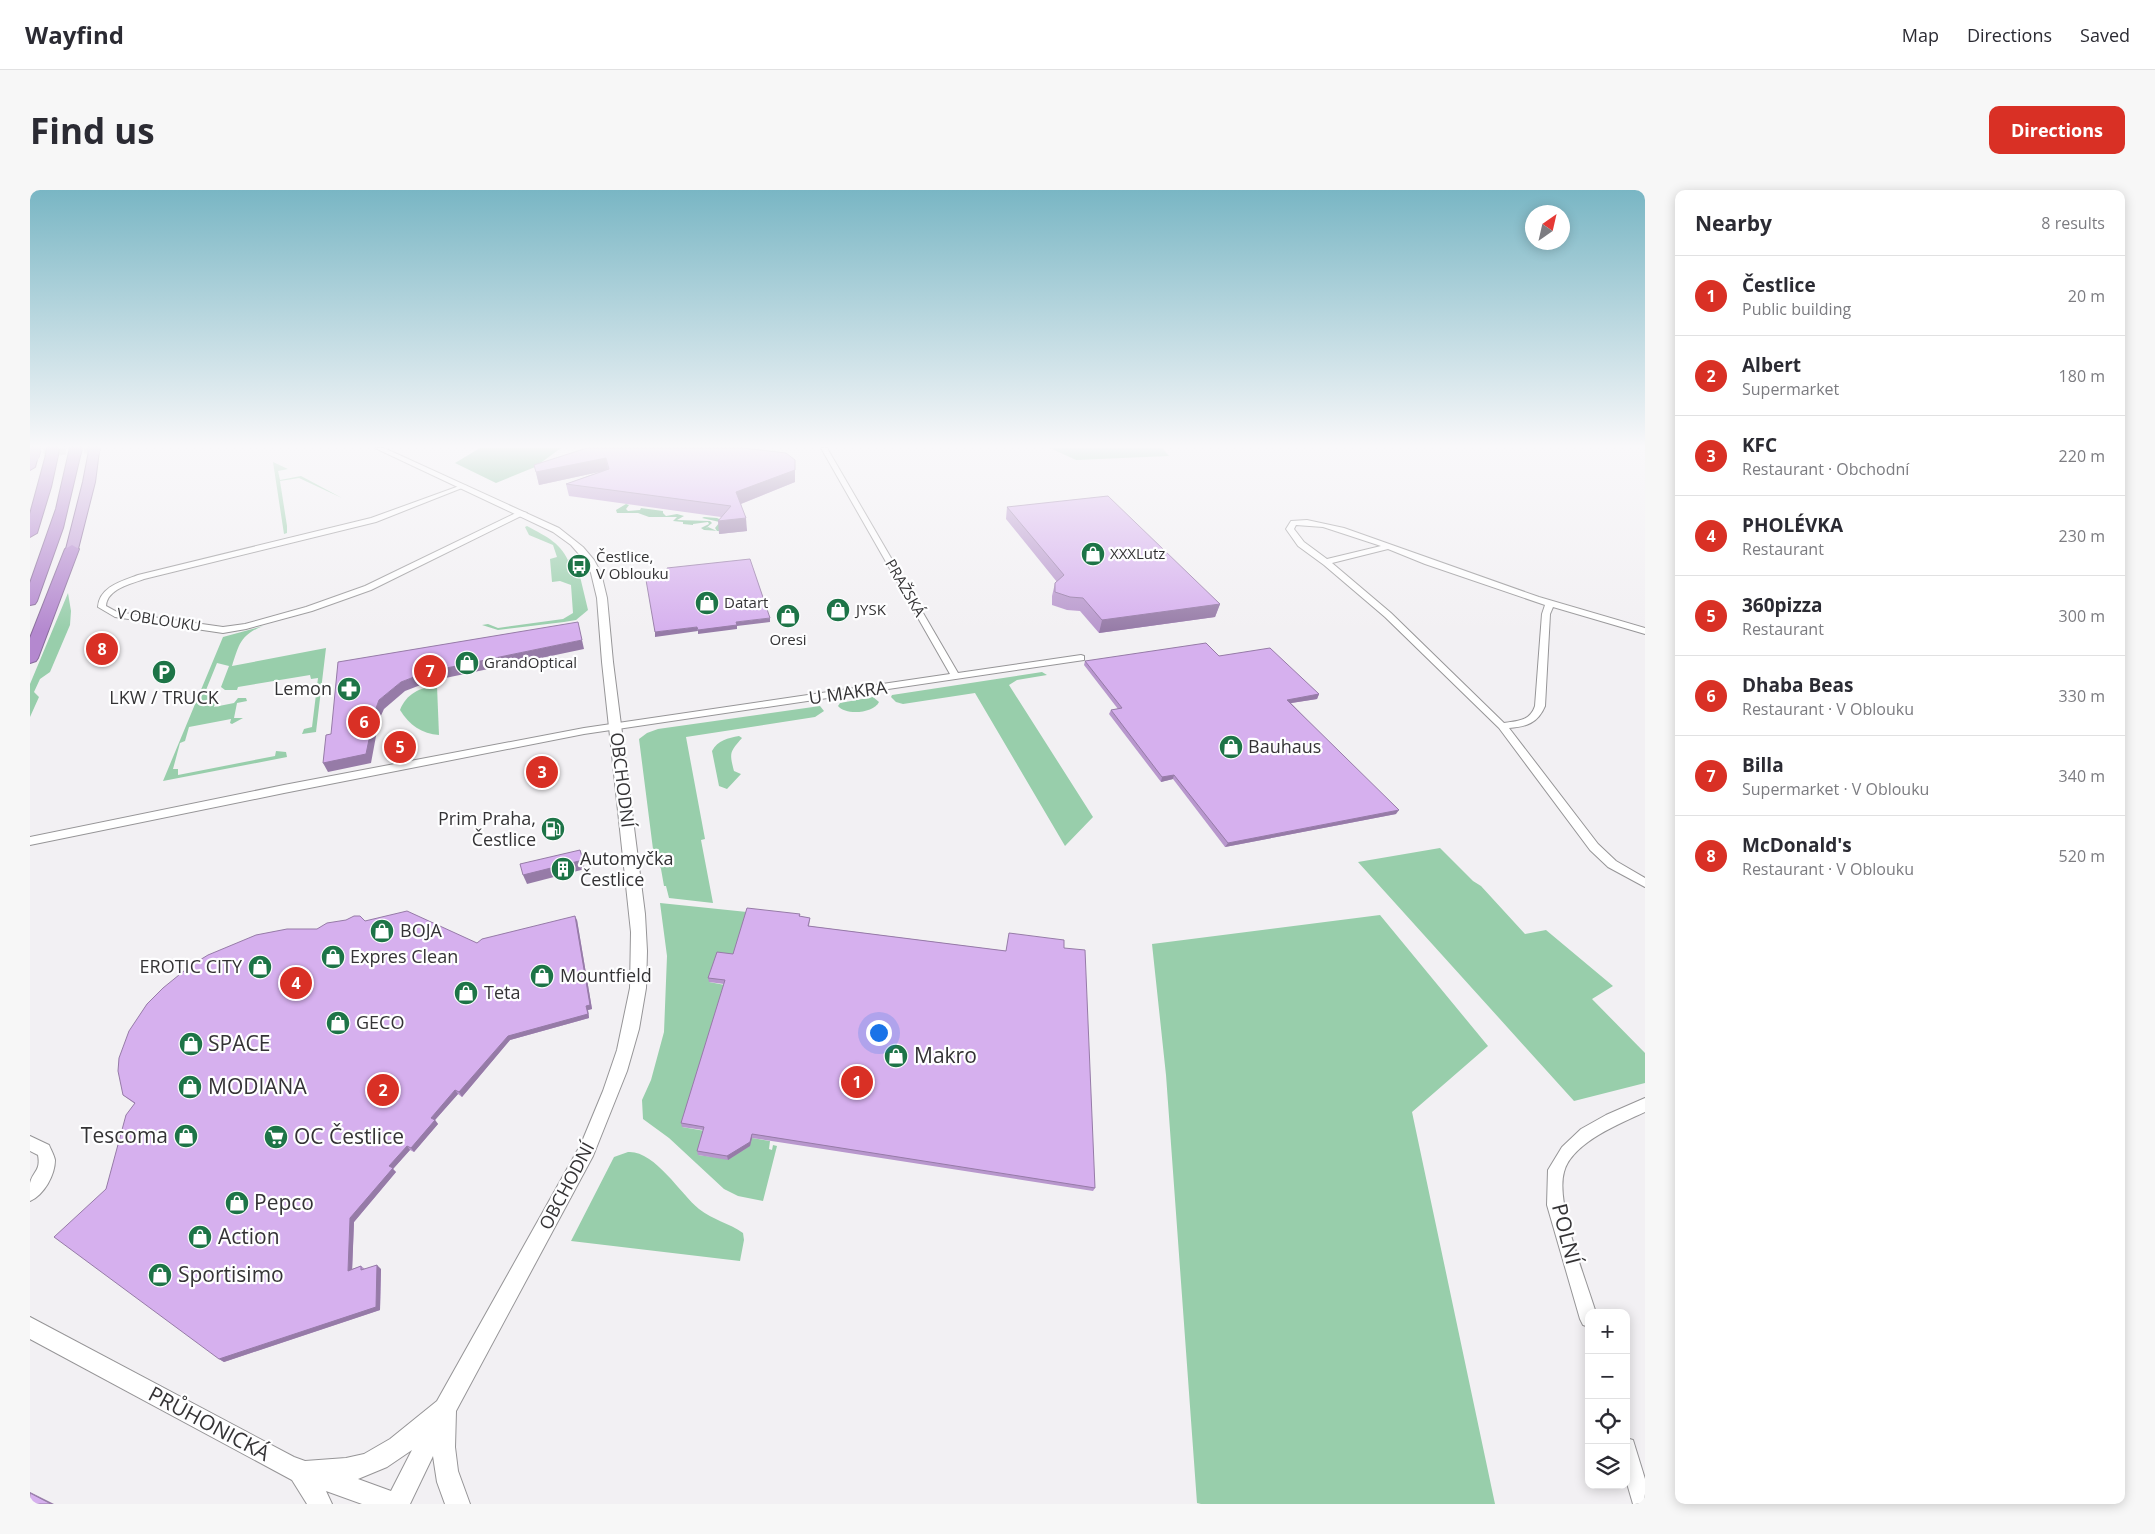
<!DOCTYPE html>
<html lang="en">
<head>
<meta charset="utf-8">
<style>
	body { margin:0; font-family:"Open Sans",sans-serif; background:#f7f7f7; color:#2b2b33 }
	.controls { position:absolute; right:15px; bottom:15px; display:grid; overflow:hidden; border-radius:10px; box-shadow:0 2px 12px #0003 }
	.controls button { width:45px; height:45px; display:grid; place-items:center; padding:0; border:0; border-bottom:1px solid #e1e1e2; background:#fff; color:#2b2b33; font:25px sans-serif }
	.compass { position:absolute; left:1495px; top:15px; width:45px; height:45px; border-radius:50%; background:#fff; box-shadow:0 2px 12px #0003; rotate:34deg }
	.you { position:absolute; left:848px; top:842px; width:18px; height:18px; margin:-12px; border:4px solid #fff; border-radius:50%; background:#1a73e8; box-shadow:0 0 0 8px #1a73e833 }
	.badge { display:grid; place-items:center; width:32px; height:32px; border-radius:50%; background:#d93025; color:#fff; font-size:16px; font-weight:700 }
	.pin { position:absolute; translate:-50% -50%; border:2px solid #fff; box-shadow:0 1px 5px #0006 }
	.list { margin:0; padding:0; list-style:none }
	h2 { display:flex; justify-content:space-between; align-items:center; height:65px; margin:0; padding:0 20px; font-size:21px }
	h2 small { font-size:16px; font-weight:400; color:#7c7c81 }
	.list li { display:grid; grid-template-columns:32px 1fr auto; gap:15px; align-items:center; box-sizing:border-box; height:80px; padding:0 20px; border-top:1px solid #e1e1e2 }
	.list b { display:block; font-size:19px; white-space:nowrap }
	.list p { margin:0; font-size:16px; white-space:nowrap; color:#7c7c81 }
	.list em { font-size:16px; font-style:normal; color:#7c7c81 }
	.icon { flex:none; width:28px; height:28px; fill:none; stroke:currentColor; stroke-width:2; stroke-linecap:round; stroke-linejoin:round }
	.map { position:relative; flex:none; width:1615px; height:1314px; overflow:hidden; border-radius:10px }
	header { display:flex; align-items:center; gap:30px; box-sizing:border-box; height:70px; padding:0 25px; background:#fff; border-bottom:1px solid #e1e1e2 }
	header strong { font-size:24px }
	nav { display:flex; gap:28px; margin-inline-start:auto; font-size:18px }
	.intro { display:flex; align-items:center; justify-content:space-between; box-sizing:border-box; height:120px; padding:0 30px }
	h1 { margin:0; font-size:35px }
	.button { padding:12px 22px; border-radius:10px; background:#d93025; color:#fff; font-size:18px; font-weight:700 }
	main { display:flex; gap:30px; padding:0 30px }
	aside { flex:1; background:#fff; border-radius:10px; box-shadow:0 2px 12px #0003 }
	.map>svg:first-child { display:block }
	.green { fill:#98ceab }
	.water { fill:#74b98e }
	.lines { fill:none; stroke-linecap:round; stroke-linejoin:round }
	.tertiary-tunnel { stroke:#cccacd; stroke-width:9; stroke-dasharray:9 4.5; stroke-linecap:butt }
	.minor-casing { stroke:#969597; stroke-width:2 }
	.tertiary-casing { stroke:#969597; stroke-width:2 }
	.trunk-casing { stroke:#876a99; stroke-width:2 }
	.motorway-casing { stroke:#876a99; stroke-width:2 }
	.minor { fill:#fff; fill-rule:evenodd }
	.tertiary { fill:#fff; fill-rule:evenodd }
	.trunk { fill:#c3a0d8; fill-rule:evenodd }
	.motorway { fill:#b488cf; fill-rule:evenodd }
	.trunk-bridge-casing { stroke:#876a99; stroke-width:13; stroke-linecap:butt }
	.motorway-bridge-casing { stroke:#876a99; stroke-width:14; stroke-linecap:butt }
	.trunk-bridge { stroke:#c3a0d8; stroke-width:12 }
	.motorway-bridge { stroke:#b488cf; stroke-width:12 }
	.wall { fill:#b897cd }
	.shaded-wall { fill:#967ba7 }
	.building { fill:#d6b0ee; stroke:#967ba7 }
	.labels { text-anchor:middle; stroke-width:4.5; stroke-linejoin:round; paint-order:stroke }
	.far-poi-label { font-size:15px; fill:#343335; stroke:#fefeff; text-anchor:start }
	.far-street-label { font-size:15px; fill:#343335; stroke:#fefeff }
	.poi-label { font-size:18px; fill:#343335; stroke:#fefeff; text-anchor:start }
	.street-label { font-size:18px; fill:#343335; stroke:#fefeff }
	.near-poi-label { font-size:21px; fill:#343335; stroke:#fefeff; text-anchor:start }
	.near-street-label { font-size:21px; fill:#343335; stroke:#fefeff }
</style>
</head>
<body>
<header>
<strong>Wayfind</strong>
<nav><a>Map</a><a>Directions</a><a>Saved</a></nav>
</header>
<div class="intro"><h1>Find us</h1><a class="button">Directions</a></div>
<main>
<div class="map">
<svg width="1615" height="1314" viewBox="0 0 1615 1314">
	<rect width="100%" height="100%" fill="#f2f0f3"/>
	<g class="green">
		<path d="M1020,258H1132L1139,266L1046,270Z"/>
		<path d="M243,272L258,279L248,281L250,290L271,286L312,308L269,288L250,291L257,336V343L254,344Z"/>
		<path d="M497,336C517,347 532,353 540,375L548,378L558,420L546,430L534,432L468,440L452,435L458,434L468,438L533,429L543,423L541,395L530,391L522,392L520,369L527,367L523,355L499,345L495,337Z"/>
		<path d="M38,403L41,421L40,435L20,482L10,489L4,502L9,507L0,527V494Z"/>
		<path d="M233,436C210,445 209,455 202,476L296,458L286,542L272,544L274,539L282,537L288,488L281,489L280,485L208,497L207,500H195L191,497L199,476L187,473L176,500L177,505L186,509L184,517L204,513L208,508H216L217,511L207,513L204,528H213L202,534L200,533L201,529L159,537L155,551L150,553L143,579H148V585L245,566L246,561L256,562L257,567L133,591L193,447Z"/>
		<path d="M1012,482L1017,485L987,490L979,495L1063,627L1035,656L945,503L873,514L866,512L861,507L862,505Z"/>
		<path d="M407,496L409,545C392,544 379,535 370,520C376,504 390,497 407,496Z"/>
		<path d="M843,507L849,512C844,523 816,526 808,516L810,513Z"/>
		<path d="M790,516L794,521L785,527L656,547L675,649L671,650L683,713L639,708L636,696H634L631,679L623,659L609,549L617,543L628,539Z"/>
		<path d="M709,546L712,548C700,562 699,562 704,581L711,584L697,599L689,596L682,561C688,550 698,548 709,546Z"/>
		<path d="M1410,658L1443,691L1451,696L1495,744L1516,740L1583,796L1562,809L1615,863V893L1544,911L1328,672Z"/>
		<path d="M630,713L717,722L703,769L679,792L695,795L652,937L675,941L668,965L698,969L722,948L740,951L739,959L742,960L743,955L747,956L733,1011L708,1006L694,999L639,948L613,929L612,910L621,890L634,842L637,766Z"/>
		<path d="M1350,725L1458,856L1382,922L1465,1314H1171L1167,1313L1136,885L1122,754Z"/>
		<path d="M598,962C624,960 650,1003 669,1019C683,1030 699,1033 713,1043L714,1050L710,1071L541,1051L584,967Z"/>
	</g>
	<g class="water">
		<path d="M450,258H531L505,277L466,293L425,273Z"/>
		<path d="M596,314L599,315L596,319L598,321L610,320L611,318L633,321V323L636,326L647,324L654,326L647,330L680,331L682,333L675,339L678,337L687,341L685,338L689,333H694L672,328L674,327L687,328L698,333L691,335V341L674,340L671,338L679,334L678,332L663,334V335L653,334V332L643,331L647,327H619L608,323H587L586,320Z"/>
	</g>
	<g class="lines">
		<path class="tertiary-tunnel" d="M0,263L67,258"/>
		<g class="minor-casing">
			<g id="minor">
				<path d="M791,258H797L928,483L1051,465L1054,466V470L554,544L254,603L0,655V647L254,595L554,538L920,484Z"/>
				<path d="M432,295L437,296L346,332L114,389C101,394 77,399 76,416L87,422L193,437L215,434L276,417L335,396L490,321L497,323L341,400L282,421L216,439L193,443L85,427L68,417C69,397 92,391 108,385L341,328Z"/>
				<path d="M1277,330L1314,338L1509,407L1615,438V444L1523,417L1520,424L1515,516C1508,533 1496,537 1479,538L1568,654L1586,671L1615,688V697L1578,677L1560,660L1469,538L1355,427L1294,375L1268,356L1256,339L1261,331ZM1266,335L1293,337L1351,356L1297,369L1274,352L1264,339ZM1358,359L1395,374L1515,415L1512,424L1505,516C1500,531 1488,531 1474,533L1361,423L1302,373Z"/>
				<path d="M1615,908V922C1591,933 1541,953 1534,982C1525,1013 1556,1090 1566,1123H1559V1137L1553,1135L1550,1129L1517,1015L1518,980L1532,957L1551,939L1576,925Z"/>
				<path d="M0,946L19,955C21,960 24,965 25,970C25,985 14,1005 0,1011C0,1005 0,998 0,993C3,981 11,981 8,965L0,961Z"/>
				<path d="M1596,1248L1603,1250L1615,1289V1314H1603L1596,1290Z"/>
			</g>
		</g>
		<g class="tertiary-casing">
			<path id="tertiary" d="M345,258H354L529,338L553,357L564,370L571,383L577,408L583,472L615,724L617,761L616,798L609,839L597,881L563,966L426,1221L425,1257L428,1281L440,1314H415L407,1292L403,1266L380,1314H332L296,1301L302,1314H277L262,1290L0,1149V1127L264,1267L275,1271L316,1268L334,1264L360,1249L407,1211L551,954L573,901L587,860L600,798L601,742L572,472L567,408L561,383L555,371L541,355L523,342ZM382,1260L361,1301L328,1289L357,1277Z"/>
		</g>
		<g class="trunk-casing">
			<g id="trunk">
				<path d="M64,258L69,261L65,292L48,359L42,363L36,359L53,292L59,261Z"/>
				<path d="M3,263L8,266L5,277L0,280V264Z"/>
			</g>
		</g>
		<g class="motorway-casing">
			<g id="motorway">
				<path d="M45,259L51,262L33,338L7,411L5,414L0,415V393L26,319L39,262Z"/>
				<path d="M22,262L28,265L21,297L7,343L0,347V324L16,265Z"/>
				<path d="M42,355L49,359L8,468L6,471L0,473V448L35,359Z"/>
			</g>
		</g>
		<use href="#minor" class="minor"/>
		<use href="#tertiary" class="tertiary"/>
		<use href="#trunk" class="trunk"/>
		<use href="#motorway" class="motorway"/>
		<g class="trunk-bridge-casing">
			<g id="trunk-bridge">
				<path d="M64,258V261"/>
				<path d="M3,266L5,259"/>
			</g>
		</g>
		<g class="motorway-bridge-casing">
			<g id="motorway-bridge">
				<path d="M45,262L46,258"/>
				<path d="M22,265L23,258"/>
			</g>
		</g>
		<use href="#trunk-bridge" class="trunk-bridge"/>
		<use href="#motorway-bridge" class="motorway-bridge"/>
	</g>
	<g class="wall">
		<path d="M557,258L765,270V292L711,314L717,341L689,344L691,327L539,306L536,294L569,282L509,295L504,275Z"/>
		<path d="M977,317L1190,414L1185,427L1069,443L1050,421L1037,420L1022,415V406L1025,393L1027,392L976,329Z"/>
		<path d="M1189,466L1289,504L1287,509L1261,513L1366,624L1195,657L1143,589L1131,592L1079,524L1081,520L1088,519L1054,475L1055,471Z"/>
		<path d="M770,724V727L780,728L779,736L976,761L1034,758L1065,998L1063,1001L722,948L720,956L698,970L668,965L667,961L673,940L652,937L651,933L694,794L679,792L678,788L703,764Z"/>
		<path d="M547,730L562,819L558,820L559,828L480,850L432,907L428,904L405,930L408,934L384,962L380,960L363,979L366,982L324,1032L322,1079L331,1076L335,1079H351L350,1120L194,1172L189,1169L76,999L105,914L93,905L287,739L335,731L447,753Z"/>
	</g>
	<g class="shaded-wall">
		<path d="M576,268L578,280L509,295L506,282Z"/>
		<path d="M765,270V292L708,315L706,302Z"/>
		<path d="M716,328L717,341L689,344L688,331Z"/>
		<path d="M1190,414L1185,427L1069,443L1072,430Z"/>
		<path d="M740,428V432L707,436V439L668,444V440L706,432Z"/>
		<path d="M667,437L668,441L625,447V442Z"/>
		<path d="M552,450L554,459L401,491L375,501L354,519L349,530L341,573L298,582L293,573L345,521L349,510L371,492L397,482Z"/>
		<path d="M1289,504L1287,509L1255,514L1257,510Z"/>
		<path d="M1144,585L1143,589L1131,592L1132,587Z"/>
		<path d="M1369,620L1366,624L1195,657L1198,653Z"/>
		<path d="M550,660L555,679L497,694L493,685Z"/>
		<path d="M545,726L547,730L562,819L558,820L559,828L480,850L432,907L429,902L478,846L556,816Z"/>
		<path d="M425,900L428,904L405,930L408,934L384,962L381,958L401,928Z"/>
		<path d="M722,944V948L720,956L698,970L697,966Z"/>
		<path d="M377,956L380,960L363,979L366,982L324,1032L322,1084L318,1081L320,1028L359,976Z"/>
		<path d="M347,1075L351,1079L350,1120L194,1172L189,1169Z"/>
		<path d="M0,1302L24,1314H21L0,1303Z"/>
	</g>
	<g class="building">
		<path d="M557,258H713L756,263L765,270V280L706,302L716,328L688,331L701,316L536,294L579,279L576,268L506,282L504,275Z"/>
		<path d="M1078,306L1190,414L1072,430L1053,408L1040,407L1025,402V393L1034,385L977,317Z"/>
		<path d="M720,369L740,428L706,432L707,435L668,440L667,437L625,442L616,390L639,387L637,378Z"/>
		<path d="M548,432L552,450L397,482L371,492L349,510L345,521L336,564L293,573L296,545L301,544L308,472Z"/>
		<path d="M1176,453L1189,466L1240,458L1289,504L1257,510L1369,620L1198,653L1144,585L1132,587L1081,520L1092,518L1055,471Z"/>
		<path d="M550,660L553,670L493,685L490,674Z"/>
		<path d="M717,718L770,724L769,726L780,728L778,736L976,761L979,743L1034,750V758L1055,760L1065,998L722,944L720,952L697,966L667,961L674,937L651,933L695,790L678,788L687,762L703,764Z"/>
		<path d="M377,721L447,753L452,749L545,726L560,815L556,816L558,824L478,846L429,902L425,900L401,928L405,930L381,958L377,956L359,976L363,978L320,1028L318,1081L331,1076V1080L347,1075L346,1117L189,1169L24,1047L76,999L96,925L105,913L93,905L88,881L89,868L99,841L117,814L133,798L160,776L178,765L226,745L257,739H287L297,733L316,730L324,726H330L335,731Z"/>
		<path d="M0,1303L21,1314H0Z"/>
	</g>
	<linearGradient id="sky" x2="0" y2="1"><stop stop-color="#79b6c4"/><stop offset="0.58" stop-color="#f9f8fa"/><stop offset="1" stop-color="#f9f8fa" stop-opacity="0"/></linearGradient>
	<rect width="1615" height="442" fill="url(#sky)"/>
	<defs>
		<g id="shop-disc" transform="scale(1.25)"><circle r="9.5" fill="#1d7447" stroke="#fefeff"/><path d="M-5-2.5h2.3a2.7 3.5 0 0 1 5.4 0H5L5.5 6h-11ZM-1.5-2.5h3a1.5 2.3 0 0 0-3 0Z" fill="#fff"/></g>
		<g id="bus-disc" transform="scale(1.25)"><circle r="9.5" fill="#1d7447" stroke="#fefeff"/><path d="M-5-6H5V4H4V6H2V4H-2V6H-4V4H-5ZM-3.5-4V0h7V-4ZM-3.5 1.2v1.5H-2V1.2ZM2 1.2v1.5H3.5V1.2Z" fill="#fff"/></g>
		<g id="parking-disc" transform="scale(1.25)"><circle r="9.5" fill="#1d7447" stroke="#fefeff"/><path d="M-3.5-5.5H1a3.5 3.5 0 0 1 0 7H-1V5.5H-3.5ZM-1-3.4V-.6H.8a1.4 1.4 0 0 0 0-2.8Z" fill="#fff"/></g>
		<g id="pharmacy-disc" transform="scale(1.25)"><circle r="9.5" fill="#1d7447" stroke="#fefeff"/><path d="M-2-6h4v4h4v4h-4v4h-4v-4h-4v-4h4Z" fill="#fff"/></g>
		<g id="fuel-disc" transform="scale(1.25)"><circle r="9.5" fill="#1d7447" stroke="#fefeff"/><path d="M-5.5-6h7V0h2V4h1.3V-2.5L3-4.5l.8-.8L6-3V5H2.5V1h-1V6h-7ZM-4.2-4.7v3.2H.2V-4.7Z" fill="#fff"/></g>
		<g id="building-disc" transform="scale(1.25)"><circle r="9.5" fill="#1d7447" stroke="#fefeff"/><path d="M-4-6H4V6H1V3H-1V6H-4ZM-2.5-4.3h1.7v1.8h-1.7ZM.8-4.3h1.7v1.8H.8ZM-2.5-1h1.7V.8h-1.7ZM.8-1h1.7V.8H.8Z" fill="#fff"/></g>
		<g id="supermarket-disc" transform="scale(1.25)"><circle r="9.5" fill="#1d7447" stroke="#fefeff"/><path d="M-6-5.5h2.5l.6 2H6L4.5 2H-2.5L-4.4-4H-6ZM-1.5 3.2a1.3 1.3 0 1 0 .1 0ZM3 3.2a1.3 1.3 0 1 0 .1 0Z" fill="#fff"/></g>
	</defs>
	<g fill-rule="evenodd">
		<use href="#shop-disc" x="1063" y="364"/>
		<use href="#bus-disc" x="549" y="376"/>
		<use href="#shop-disc" x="677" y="413"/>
		<use href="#shop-disc" x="808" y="420"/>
		<use href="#shop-disc" x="758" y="426"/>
		<use href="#shop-disc" x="437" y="473"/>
		<use href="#parking-disc" x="134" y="482"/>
		<use href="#pharmacy-disc" x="319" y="499"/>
		<use href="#shop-disc" x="1201" y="557"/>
		<use href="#fuel-disc" x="523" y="639"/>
		<use href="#building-disc" x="533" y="679"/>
		<use href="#shop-disc" x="352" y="741"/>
		<use href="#shop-disc" x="303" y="767"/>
		<use href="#shop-disc" x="230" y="777"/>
		<use href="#shop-disc" x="512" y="786"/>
		<use href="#shop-disc" x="436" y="803"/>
		<use href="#shop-disc" x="308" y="833"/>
		<use href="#shop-disc" x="161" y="854"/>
		<use href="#shop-disc" x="866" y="866"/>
		<use href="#shop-disc" x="160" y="897"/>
		<use href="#shop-disc" x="156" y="946"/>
		<use href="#supermarket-disc" x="246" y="947"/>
		<use href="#shop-disc" x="207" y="1013"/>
		<use href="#shop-disc" x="170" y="1047"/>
		<use href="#shop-disc" x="130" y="1085"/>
	</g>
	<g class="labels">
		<g class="far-poi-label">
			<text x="1080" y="369">XXXLutz</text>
			<text x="566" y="372">Čestlice,<tspan x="566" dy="17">V Oblouku</tspan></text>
			<text x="694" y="418">Datart</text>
			<text x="826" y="425">JYSK</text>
			<text x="758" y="455" text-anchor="middle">Oresi</text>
			<text x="454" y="478">GrandOptical</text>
		</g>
		<g class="far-street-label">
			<text transform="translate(875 398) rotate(60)" y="5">PRAŽSKÁ</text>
			<text transform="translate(129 430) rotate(9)" y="5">V OBLOUKU</text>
		</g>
		<g class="poi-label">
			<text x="302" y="505" text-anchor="end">Lemon</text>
			<text x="134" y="514" text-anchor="middle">LKW / TRUCK</text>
			<text x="1218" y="563">Bauhaus</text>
			<text x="506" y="635" text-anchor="end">Prim Praha,<tspan x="506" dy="21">Čestlice</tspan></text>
			<text x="550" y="675">Automyčka<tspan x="550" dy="21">Čestlice</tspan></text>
			<text x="370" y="747">BOJA</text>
			<text x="320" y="773">Expres Clean</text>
			<text x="212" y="783" text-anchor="end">EROTIC CITY</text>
			<text x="530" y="792">Mountfield</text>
			<text x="454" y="809">Teta</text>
			<text x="326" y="839">GECO</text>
		</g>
		<g class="street-label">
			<text transform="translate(818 503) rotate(-8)" y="6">U MAKRA</text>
			<text transform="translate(592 590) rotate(83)" y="6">OBCHODNÍ</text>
			<text transform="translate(537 996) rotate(-62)" y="6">OBCHODNÍ</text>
		</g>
		<g class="near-poi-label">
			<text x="178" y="861">SPACE</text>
			<text x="884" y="873">Makro</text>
			<text x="178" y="904">MODIANA</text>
			<text x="138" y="953" text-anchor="end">Tescoma</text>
			<text x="264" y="954">OC Čestlice</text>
			<text x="224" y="1020">Pepco</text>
			<text x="188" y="1054">Action</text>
			<text x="148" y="1092">Sportisimo</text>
		</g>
		<g class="near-street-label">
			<text transform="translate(1536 1044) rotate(76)" y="7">POLNÍ</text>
			<text transform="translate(179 1234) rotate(28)" y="7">PRŮHONICKÁ</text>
		</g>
	</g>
</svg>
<div class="controls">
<button>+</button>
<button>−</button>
<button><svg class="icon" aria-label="locate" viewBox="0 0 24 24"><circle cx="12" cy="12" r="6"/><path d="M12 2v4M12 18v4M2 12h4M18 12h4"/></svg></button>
<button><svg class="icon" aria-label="layers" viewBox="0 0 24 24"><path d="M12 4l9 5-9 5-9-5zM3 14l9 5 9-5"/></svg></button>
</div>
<svg class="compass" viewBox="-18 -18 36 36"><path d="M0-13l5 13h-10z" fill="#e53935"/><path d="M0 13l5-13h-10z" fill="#7c7c81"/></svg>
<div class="you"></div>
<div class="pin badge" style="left:827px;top:892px">1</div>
<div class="pin badge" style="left:353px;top:900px">2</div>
<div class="pin badge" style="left:512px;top:582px">3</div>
<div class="pin badge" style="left:266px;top:793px">4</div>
<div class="pin badge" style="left:370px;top:557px">5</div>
<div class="pin badge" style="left:334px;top:532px">6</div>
<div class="pin badge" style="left:400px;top:481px">7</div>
<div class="pin badge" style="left:72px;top:459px">8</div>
</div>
<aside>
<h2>Nearby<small>8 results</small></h2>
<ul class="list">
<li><span class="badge">1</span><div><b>Čestlice</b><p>Public building</p></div><em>20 m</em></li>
<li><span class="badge">2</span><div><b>Albert</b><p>Supermarket</p></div><em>180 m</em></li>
<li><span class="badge">3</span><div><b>KFC</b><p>Restaurant · Obchodní</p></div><em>220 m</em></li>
<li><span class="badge">4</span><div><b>PHOLÉVKA</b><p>Restaurant</p></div><em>230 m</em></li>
<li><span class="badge">5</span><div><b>360pizza</b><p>Restaurant</p></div><em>300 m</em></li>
<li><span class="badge">6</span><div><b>Dhaba Beas</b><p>Restaurant · V Oblouku</p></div><em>330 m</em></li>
<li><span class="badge">7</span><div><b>Billa</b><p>Supermarket · V Oblouku</p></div><em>340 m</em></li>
<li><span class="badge">8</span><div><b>McDonald's</b><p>Restaurant · V Oblouku</p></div><em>520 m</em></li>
</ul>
</aside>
</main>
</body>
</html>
